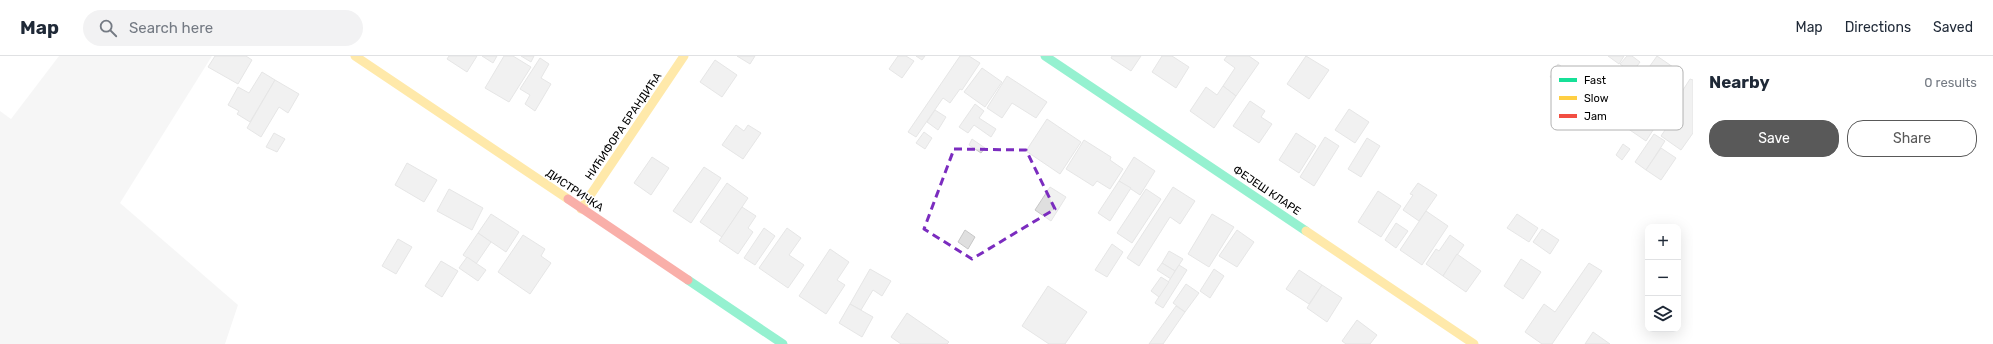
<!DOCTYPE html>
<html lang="en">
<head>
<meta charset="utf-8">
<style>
	body { margin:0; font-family:Rubik,sans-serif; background:#f2f2f3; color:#1f2937 }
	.controls { position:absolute; right:12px; bottom:12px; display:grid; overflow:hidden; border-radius:8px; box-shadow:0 4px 16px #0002 }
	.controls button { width:36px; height:36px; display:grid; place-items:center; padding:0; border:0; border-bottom:1px solid #e0e1e3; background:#fff; color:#1f2937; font:20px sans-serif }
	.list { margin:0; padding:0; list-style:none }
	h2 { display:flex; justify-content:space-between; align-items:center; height:52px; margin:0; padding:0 16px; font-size:17px }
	h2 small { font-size:13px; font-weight:400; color:#747a83 }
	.actions { display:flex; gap:8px; padding:12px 16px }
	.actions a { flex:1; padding:9px 0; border:1px solid #595959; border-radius:16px; text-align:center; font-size:14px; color:#595959 }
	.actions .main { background:#595959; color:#fff }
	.icon { flex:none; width:22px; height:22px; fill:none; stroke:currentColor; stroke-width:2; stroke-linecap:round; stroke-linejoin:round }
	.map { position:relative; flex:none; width:1693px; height:288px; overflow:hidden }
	header { display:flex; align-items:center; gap:24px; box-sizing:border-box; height:56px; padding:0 20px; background:#fff; border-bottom:1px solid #e0e1e3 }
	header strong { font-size:19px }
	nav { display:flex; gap:22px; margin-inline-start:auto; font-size:14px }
	.search { width:280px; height:36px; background:#f2f2f3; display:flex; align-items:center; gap:10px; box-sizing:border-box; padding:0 14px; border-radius:22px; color:#747a83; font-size:15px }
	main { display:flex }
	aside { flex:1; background:#fff }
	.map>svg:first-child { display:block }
	.green { fill:#ececec }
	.building { fill:#dfdfdf; stroke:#c7c7c7 }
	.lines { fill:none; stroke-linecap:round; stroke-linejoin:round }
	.fast { stroke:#16e098; stroke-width:9 }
	.slow { stroke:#ffcf43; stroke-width:9 }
	.jam { stroke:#f24e42; stroke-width:9 }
	.marked { fill:none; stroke:#7b2cbf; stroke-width:3; stroke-dasharray:8 5; stroke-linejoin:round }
	.labels { text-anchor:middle; stroke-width:3; stroke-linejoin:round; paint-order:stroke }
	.street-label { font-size:11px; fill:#000; stroke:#fff }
	.key { fill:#fff; stroke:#b2b2b2; stroke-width:1 }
	.key-label { font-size:11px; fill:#000 }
</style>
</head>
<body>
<header>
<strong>Map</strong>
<div class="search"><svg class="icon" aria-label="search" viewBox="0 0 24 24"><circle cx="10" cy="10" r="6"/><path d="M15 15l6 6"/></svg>Search here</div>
<nav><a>Map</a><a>Directions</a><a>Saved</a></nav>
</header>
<main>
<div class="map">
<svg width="1693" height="288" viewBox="0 0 1693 288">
	<rect width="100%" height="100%" fill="#fff"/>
	<path class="green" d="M59,0H212L120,147L238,249L225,288H0V55L11,63Z"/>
	<g class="building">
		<path d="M215,0H246L252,4L238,28L208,11Z"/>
		<path d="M449,0H477L467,16L447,3Z"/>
		<path d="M482,0H497L493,7Z"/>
		<path d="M504,0H513L531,11L509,46L485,32Z"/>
		<path d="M521,0H534L531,6Z"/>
		<path d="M737,0H755L750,8Z"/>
		<path d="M898,0H906L914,5L902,22L889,13Z"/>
		<path d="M916,0H925L922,4Z"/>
		<path d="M960,0H969L980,7L962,34L960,33L950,47L943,42L916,81L908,76Z"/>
		<path d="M1112,0H1141L1131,15L1111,2Z"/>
		<path d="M1162,0H1172L1189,11L1176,32L1152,16Z"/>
		<path d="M1227,0H1249L1259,7L1236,40L1223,30L1235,12L1224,4Z"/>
		<path d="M1306,0L1329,14L1309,43L1287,28Z"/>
		<path d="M1608,0H1624L1619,8Z"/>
		<path d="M1627,0H1632L1640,6L1632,17L1620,8Z"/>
		<path d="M1657,0L1673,11L1656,36L1640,24Z"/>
		<path d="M540,2L549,8L541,22L551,28L535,55L525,48L530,39L520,33Z"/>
		<path d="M715,4L737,19L722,41L700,26Z"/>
		<path d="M1558,8L1565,13L1557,26L1550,21Z"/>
		<path d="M982,12L1002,26L985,51L964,36Z"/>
		<path d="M262,16L275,24L250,66L237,58L239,55L228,49L238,31L249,37Z"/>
		<path d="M1007,20L1047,46L1036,62L1012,47L1002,62L987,52Z"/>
		<path d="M1690,23L1693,24V77L1681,94L1661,80L1682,49L1676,45Z"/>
		<path d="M275,24L299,38L288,57L279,51L261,81L247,72Z"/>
		<path d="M1223,30L1236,40L1214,72L1190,55L1206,31L1217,39Z"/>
		<path d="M1250,45L1265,55L1261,61L1272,68L1259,87L1233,70Z"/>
		<path d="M975,48L984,55L979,62L996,73L991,81L974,69L968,77L959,71Z"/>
		<path d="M1349,53L1369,66L1355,87L1335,74Z"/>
		<path d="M935,54L946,61L938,74L927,66Z"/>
		<path d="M1628,57L1638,63L1642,57L1657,68L1646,85L1621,68Z"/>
		<path d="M1047,63L1081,86L1060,118L1026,95Z"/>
		<path d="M736,69L744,75L748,69L761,77L743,103L722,89Z"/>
		<path d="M924,76L932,82L925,93L916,87Z"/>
		<path d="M274,77L285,83L277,96L266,91Z"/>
		<path d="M1296,77L1316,90L1299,117L1279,104Z"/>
		<path d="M1654,78L1665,85L1646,114L1635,106Z"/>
		<path d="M1325,81L1339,90L1314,130L1300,121Z"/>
		<path d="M1367,82L1380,90L1361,121L1348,113Z"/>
		<path d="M972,83L985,92L981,97L969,89Z"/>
		<path d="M1084,84L1111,101L1110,104L1123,113L1110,133L1097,125L1093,130L1066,113Z"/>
		<path d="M1623,88L1630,93L1622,104L1616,99Z"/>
		<path d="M1661,92L1676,102L1661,124L1646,114Z"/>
		<path d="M652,101L669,112L651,139L634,127Z"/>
		<path d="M1134,101L1155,115L1140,139L1119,125Z"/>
		<path d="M407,107L437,124L424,146L395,129Z"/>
		<path d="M704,111L721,122L691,167L673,155Z"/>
		<path d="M1119,125L1131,132L1110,165L1098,157Z"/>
		<path d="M727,127L748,142L722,181L700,166Z"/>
		<path d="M1418,127L1437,139L1419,165L1403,154L1413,139L1410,138Z"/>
		<path d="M1050,131L1066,141L1051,165L1035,154Z"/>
		<path d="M1173,131L1195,145L1180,168L1170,161L1139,210L1127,202Z"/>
		<path d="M449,133L483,152L472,174L437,155Z"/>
		<path d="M1146,133L1161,143L1132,187L1117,177Z"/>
		<path d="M1378,135L1401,150L1381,181L1358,166Z"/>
		<path d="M742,151L756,160L748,172L753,176L738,198L719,185Z"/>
		<path d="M1426,155L1448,170L1422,209L1400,194Z"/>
		<path d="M491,158L519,176L506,196L478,177Z"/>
		<path d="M1212,158L1234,171L1209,211L1188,198Z"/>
		<path d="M1517,158L1538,172L1529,186L1507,172Z"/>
		<path d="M1396,167L1408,175L1396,192L1385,184Z"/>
		<path d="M764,172L775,180L755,209L744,202Z"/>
		<path d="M787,172L801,182L789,199L804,209L788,232L759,212Z"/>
		<path d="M1542,173L1559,184L1550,198L1533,186Z"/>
		<path d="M965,174L975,181L968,193L958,186Z"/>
		<path d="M1237,174L1254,186L1237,211L1219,200Z"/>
		<path d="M478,177L491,186L476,208L463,199Z"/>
		<path d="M523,179L545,193L541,200L551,207L530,238L498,216Z"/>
		<path d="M1450,179L1464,189L1443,220L1426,208L1436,193L1439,195Z"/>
		<path d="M398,183L412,191L396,218L382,210Z"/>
		<path d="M1112,188L1123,196L1107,221L1095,214Z"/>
		<path d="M830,193L849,206L837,224L845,229L826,258L799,240Z"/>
		<path d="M1169,195L1183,203L1175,215L1162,207Z"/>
		<path d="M1457,198L1481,215L1466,236L1443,220Z"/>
		<path d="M467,201L486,214L478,225L459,212Z"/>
		<path d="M1521,203L1541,216L1523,243L1504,230Z"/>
		<path d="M441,205L458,215L442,241L425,230Z"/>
		<path d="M1162,207L1175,215L1171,223L1157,214Z"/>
		<path d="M1589,207L1602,215L1552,288H1542L1525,276L1544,248L1555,256Z"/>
		<path d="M1179,209L1187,214L1163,252L1155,247Z"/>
		<path d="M870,213L891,225L882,240L873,234L861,254L850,248Z"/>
		<path d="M1214,213L1224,220L1210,242L1200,235Z"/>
		<path d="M1299,214L1322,229L1309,248L1286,233Z"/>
		<path d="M1161,221L1169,226L1159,241L1151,235Z"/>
		<path d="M1186,228L1199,237L1185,256L1173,247Z"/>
		<path d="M1322,229L1342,242L1327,266L1307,252Z"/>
		<path d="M1048,230L1087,256L1065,288H1049L1022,270Z"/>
		<path d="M850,248L873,261L862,281L839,267Z"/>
		<path d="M1176,250L1185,256L1163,288H1149Z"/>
		<path d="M907,257L949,286L947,288H901L891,281Z"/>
		<path d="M1357,264L1377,279L1370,288H1346L1342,285Z"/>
		<path d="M1593,276L1610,288H1585Z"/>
	</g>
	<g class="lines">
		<g class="fast">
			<path d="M1045,0L1306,175"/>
			<path d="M688,224L783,288"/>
		</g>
		<g class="slow">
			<path d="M355,0L568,143"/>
			<path d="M581,153L684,0"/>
			<path d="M1306,175L1474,288"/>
		</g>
		<path class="jam" d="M568,143L688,224"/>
	</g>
	<path d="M0 0H1693V288H0ZM954,93L1026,94L1055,153L972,203L924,173Z" fill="#fff" fill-opacity=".55" fill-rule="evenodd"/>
	<path class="marked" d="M954,93L1026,94L1055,153L972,203L924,173Z"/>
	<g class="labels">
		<g class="street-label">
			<text transform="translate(623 70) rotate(-56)" y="4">НИЋИФОРА БРАНДИЋА</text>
			<text transform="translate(575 134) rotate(34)" y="4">ДИСТРИЧКА</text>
			<text transform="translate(1267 134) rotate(34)" y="4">ФЕЈЕШ КЛАРЕ</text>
		</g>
	</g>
	<rect x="1551" y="10" width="132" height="64" rx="6" class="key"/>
	<rect x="1559" y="22" width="18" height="4" fill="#16e098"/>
	<rect x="1559" y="40" width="18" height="4" fill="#ffcf43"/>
	<rect x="1559" y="58" width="18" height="4" fill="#f24e42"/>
	<g class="key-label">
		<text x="1584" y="28">Fast</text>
		<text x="1584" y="46">Slow</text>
		<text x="1584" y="64">Jam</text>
	</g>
</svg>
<div class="controls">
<button>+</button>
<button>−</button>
<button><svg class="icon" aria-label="layers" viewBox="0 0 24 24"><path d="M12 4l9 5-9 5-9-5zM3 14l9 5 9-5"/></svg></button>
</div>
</div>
<aside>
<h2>Nearby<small>0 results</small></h2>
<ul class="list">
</ul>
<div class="actions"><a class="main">Save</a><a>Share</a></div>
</aside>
</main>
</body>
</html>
